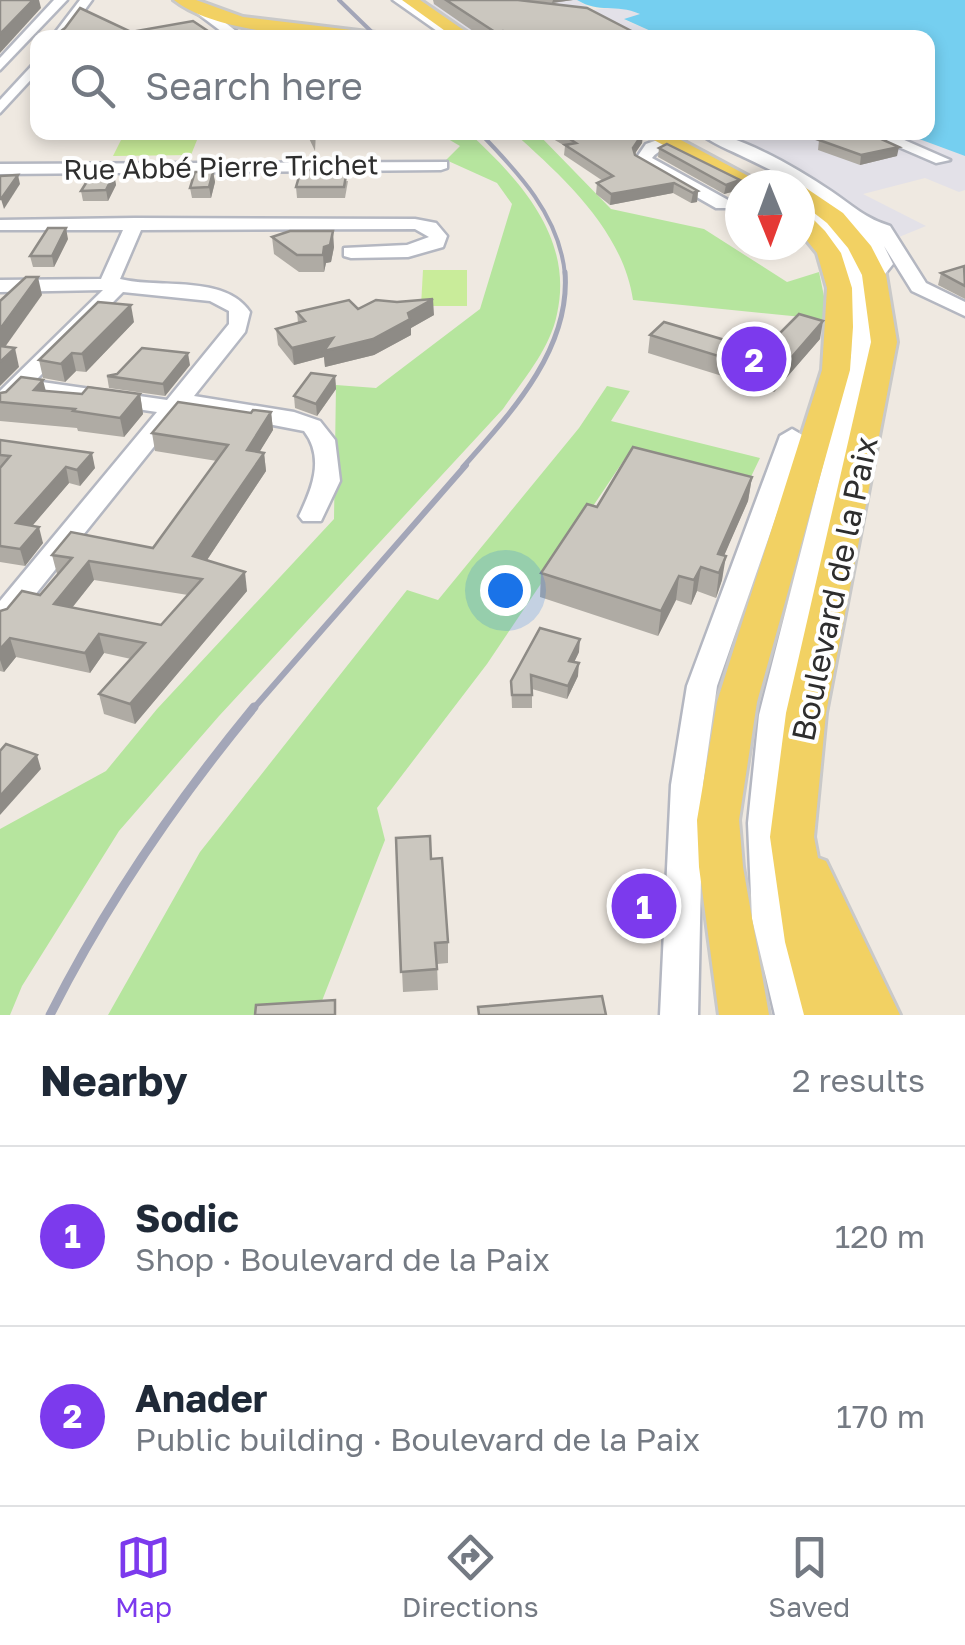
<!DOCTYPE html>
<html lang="en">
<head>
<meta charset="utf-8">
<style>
	body { margin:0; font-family:"Golos Text",sans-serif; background:#f6f6f7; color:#1f2937 }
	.compass { position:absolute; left:725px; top:170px; width:90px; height:90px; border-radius:50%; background:#fff; box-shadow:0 5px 15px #0003; rotate:179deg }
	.you { position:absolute; left:505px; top:590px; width:35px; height:35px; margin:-25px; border:8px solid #fff; border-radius:50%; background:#1a73e8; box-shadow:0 0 0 15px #1a73e833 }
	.badge { display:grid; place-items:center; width:65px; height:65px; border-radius:50%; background:#7c3aed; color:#fff; font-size:32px; font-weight:700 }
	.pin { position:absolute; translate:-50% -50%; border:5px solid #fff; box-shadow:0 2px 10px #0006 }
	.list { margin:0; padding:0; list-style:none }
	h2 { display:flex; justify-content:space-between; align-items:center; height:130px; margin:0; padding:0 40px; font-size:42px }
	h2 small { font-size:32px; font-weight:400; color:#747a83 }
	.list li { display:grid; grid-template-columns:65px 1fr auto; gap:30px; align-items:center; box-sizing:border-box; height:180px; padding:0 40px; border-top:2px solid #e0e1e3 }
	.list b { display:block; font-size:38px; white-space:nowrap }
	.list p { margin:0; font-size:32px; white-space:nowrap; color:#747a83 }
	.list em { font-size:32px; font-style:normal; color:#747a83 }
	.icon { flex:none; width:55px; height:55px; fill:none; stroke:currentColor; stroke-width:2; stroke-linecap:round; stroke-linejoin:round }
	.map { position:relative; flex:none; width:965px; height:1015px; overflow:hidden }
	.search { position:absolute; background:#fff; box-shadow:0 5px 15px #0003; left:30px; right:30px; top:30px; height:110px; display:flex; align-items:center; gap:25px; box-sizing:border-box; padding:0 35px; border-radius:20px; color:#747a83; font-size:38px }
	.sheet { height:490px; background:#fff }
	nav { display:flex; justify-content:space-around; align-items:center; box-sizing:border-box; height:140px; border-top:2px solid #e0e1e3; background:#fff; font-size:28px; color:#747a83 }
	nav a { display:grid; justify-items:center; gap:5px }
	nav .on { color:#7c3aed }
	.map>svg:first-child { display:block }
	.industrial { fill:#e3e1e8 }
	.green { fill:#b6e59e }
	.pitch { fill:#c9ec9a }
	.water { fill:#75cff0 }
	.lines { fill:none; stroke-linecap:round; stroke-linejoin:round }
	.minor-casing { stroke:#b4b7c1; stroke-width:5 }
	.major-casing { stroke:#c9c9c9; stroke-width:6 }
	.minor { fill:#fff; fill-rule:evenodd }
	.major { fill:#f2d163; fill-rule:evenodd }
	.rail-far3 { stroke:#a3a6b8; stroke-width:4 }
	.rail-far2 { stroke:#a3a6b8; stroke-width:5 }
	.rail-far1 { stroke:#a3a6b8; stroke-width:6 }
	.rail { stroke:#a3a6b8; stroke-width:9 }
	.wall { fill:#afaba4; fill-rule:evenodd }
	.shaded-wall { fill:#8e8b86 }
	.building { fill:#cbc7bf; stroke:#8e8b86; stroke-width:2.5; fill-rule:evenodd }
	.labels { text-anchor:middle; stroke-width:8; stroke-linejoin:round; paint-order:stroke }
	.far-street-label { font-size:28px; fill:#2e2e2e; stroke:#fff }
	.street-label { font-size:32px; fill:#2e2e2e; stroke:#fff }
</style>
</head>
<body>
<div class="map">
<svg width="965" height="1015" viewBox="0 0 965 1015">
	<rect width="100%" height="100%" fill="#efe9e1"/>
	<g class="industrial">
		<path d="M435,0H577L593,10L621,6L642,15L625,20L664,37H476L436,14L432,6Z"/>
		<path d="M698,133H903L965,156V190L959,192L925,178L863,194L926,226L899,237H863L822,198Z"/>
	</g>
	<g class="green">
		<path d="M438,133H469C520,180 574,238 557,314C550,349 523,380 503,409L219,716L119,831L22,986L10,1015H0V829L106,771L157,709L334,519L336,385L376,388L480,309L512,204L497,183L446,160L460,146Z"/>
		<path d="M514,133H537L611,209L704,229L787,282L819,272L825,301L822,327L802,317L633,300C623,231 563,177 514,133Z"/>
		<path d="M607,386L630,391L611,421L760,458L747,485L626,457L487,664L377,808L385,840L318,1011L276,1015H108L200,852L407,590L438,600L579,428Z"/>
	</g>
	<g class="pitch">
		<path d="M121,140H197L191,155L113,156Z"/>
		<path d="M423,270H467V306H421Z"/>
	</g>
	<path class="water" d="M577,0H965V156L903,133L928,132V38L664,37L624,19L640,14C615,3 600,14 577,0Z"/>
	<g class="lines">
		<g class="minor-casing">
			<g id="minor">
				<path d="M54,0H67L0,70V58Z"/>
				<path d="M80,0H92L64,38H51Z"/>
				<path d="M393,0H407L462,38H447Z"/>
				<path d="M197,7H205L245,38H230L197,13Z"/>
				<path d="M38,59V72L0,113V100Z"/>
				<path d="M698,132C737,132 798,169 831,191C853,206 866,219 890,226L926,283L965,302V316L912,291L884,246L893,264L881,279H867L864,275L874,263C849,208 798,183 746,158C730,150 711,143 698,132Z"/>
				<path d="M864,132H886L950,160L936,163Z"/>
				<path d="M669,136L677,141C670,150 659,148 652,158L728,200V208H716L637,163L635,160L646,144Z"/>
				<path d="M447,162V168L441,170L0,174V164Z"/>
				<path d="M800,196C812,200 822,212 831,221C867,261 872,304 873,356L789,715L782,823L788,919L813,1015H775L752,919L748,823L759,715L851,356C853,292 848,257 800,210Z"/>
				<path d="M135,218L415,219L436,223L447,236L443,247L408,257L351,258L344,256V248L407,245L429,237L415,229L141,230L120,279C159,289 225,274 250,312L245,332L194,396L294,412L320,421L335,440L340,481L321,521H303L299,516C312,489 325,458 304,431L185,408L10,626L0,628V601L157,412L24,392L8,409L0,411V391L103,290L0,292V280L101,279L123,230H0V220ZM123,292L210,301L229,311V324L167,400L35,381Z"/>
				<path d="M792,429L804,436L717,686L703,785L698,1015H660L671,785L687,686L780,436Z"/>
			</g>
		</g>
		<g class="major-casing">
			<g id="major">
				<path d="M174,0H196L243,17L376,33L384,38C326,38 220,36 174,0Z"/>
				<path d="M402,0H420L475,38H455Z"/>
				<path d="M639,132H666L765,185L740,186Z"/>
				<path d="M800,184L843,213L871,246L886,275L897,342L826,713L814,837L818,858L826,861L900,1015H804L785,942L770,837L786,713L871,342L862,275L848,248L827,223L800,202Z"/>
				<path d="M800,212L808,214L825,231L841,253L852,288L853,327L850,370L757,702L739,820L743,867L769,1015H719L699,867L697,820L717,702L822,370L827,288L817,253L800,232Z"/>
			</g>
		</g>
		<use href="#minor" class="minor"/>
		<use href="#major" class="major"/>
		<g class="rail-far3">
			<path d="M339,0L378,38"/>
			<path d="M479,132C518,172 560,216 565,275"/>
		</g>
		<path class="rail-far2" d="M463,467C511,413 571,349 565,272"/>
		<path class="rail-far1" d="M252,710L466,465"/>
		<path class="rail" d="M50,1015C106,904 175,803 254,707"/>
	</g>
	<g class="wall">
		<path d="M433,0H573L552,3L524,1L645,38H483L434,4Z"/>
		<path d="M81,132H224L222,138H82Z"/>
		<path d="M306,132H316L315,151Z"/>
		<path d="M548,132L643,133L642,143L634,154L698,191L697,202L691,203L673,193L610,205L596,194L597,183L603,181L564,155L565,146L548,136Z"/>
		<path d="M819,140L897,156L860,165L818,150Z"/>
		<path d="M659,148L739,190L724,194L658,157Z"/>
		<path d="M213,172L215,182L211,198H192L190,188Z"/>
		<path d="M114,174L116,185L108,201H83L81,191Z"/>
		<path d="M348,181L345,198H297L296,187Z"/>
		<path d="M272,237L334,247L331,262L326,263L324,272H299L274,254Z"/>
		<path d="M68,239L54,267H33L30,256Z"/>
		<path d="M965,266V299L938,285L941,273Z"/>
		<path d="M358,309L434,315L411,328V335L374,355L325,367L324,357L294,365L278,345L276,329L298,323L297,312Z"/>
		<path d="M134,322L86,372L76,371L65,382L43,378L39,360Z"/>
		<path d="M650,335L762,351L820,339L774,392L648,353Z"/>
		<path d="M190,365L165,396L109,388L107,376Z"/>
		<path d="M335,376L336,389L317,416L295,408L294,396Z"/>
		<path d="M46,391L82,394H140L143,414L124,437L78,431L77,428L0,421V393Z"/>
		<path d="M271,412L273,430L259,452L264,453L266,471L207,560L247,591L135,724L104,714L99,694L131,659L104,653L90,673L16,657L4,672L0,671V611L40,595L58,574H57L52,555L153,548L217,461L155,451L152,433L251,413ZM94,580L188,595L161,625L72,608Z"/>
		<path d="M0,440L95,468L80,486L69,483L32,526L43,543L25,566L0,562Z"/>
		<path d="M752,477L748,501L724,555L722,580L716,598L697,591L691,605L676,600L658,636L540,597L541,573L597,507Z"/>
		<path d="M579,652L574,662L578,676L567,699L532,689V708H512L511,681Z"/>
		<path d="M396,838L431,859L448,942V963L437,964L438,990L403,992Z"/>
	</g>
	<g class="shaded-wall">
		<path d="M33,0H39L41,8L0,53V34Z"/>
		<path d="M553,0H573L552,3Z"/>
		<path d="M503,31L502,38H495V32Z"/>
		<path d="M390,132H408L390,137Z"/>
		<path d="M643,133L642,143L632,158L633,148Z"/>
		<path d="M899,147L897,156L860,165L861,155Z"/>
		<path d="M213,172L215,182L211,198L209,187Z"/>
		<path d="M114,174L116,185L108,201L106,190Z"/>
		<path d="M18,175L20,184L4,209L1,199Z"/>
		<path d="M740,180L739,190L724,194L726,185Z"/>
		<path d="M674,183L673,193L610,205L611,194Z"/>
		<path d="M698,191L697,202L691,203L693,193Z"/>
		<path d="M66,228L68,239L54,267L52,256Z"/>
		<path d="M333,231L334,247L331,262L326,263L324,272L323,255L324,247Z"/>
		<path d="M38,277L42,295L0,354V329Z"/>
		<path d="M433,299L434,315L411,328V335L374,355L325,367L324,357L294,365L292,348L333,338L408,313Z"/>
		<path d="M131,305L134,322L86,372L82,354Z"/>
		<path d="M823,321L820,339L774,392L777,374Z"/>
		<path d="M15,348L19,367L0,386V362Z"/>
		<path d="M72,353L76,371L65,382L61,364Z"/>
		<path d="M188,353L190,365L165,396L163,384Z"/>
		<path d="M335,376L336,389L317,416L316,404Z"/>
		<path d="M43,380L48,399L34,390Z"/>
		<path d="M140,394L143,414L124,437L120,418Z"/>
		<path d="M271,412L273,430L249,469L247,450Z"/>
		<path d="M92,453L95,468L80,486L77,470Z"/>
		<path d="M264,453L266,471L197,575L193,556Z"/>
		<path d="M66,467L69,483L21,539L16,523Z"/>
		<path d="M752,477L748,501L717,572L718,554Z"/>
		<path d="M39,527L43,543L25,566L20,549Z"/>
		<path d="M726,556L722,580L716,598L719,573Z"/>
		<path d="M89,561L94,580L59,624L54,604Z"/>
		<path d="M701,567L697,591L691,605L694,580Z"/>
		<path d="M245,572L247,591L135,724L130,704Z"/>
		<path d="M679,576L676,600L658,636L661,611Z"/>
		<path d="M99,634L104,653L90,673L85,653Z"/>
		<path d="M10,638L16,657L4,672L0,660V649Z"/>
		<path d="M580,639L579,652L569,673V661Z"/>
		<path d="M579,663L578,676L567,699L568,686Z"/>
		<path d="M37,755L41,769L0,815V796Z"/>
	</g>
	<g class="building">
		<path d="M0,0H33L0,34Z"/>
		<path d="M446,0H518L587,8L645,38H513L503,31L495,32Z"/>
		<path d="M80,8L131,32L193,21L217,37L246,33L252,38H52L65,28Z"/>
		<path d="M559,132H641L643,133L633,148L635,155L698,191L693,193L674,183L611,194L597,183L613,176L565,145L576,143Z"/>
		<path d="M843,132H866L899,147L861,155L819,140Z"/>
		<path d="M667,144L740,180L726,185L659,148Z"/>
		<path d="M301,170H347L344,187H296Z"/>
		<path d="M195,172H213L209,187L190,188Z"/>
		<path d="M114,174L106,190L81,191L91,175Z"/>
		<path d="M18,175L1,199H0V176Z"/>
		<path d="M48,228H66L52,256H30Z"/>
		<path d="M290,231H333L330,245L324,247L323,255H297L272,237Z"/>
		<path d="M964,266L965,286L941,273Z"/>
		<path d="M26,277H38L0,329V301Z"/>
		<path d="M433,299L408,313L410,319L373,339L324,351L333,338L292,348L276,329L305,321L297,312L349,300L358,309L376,300L397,302Z"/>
		<path d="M98,302L131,305L82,354L72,353L61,364L39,360Z"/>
		<path d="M799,314L823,321L777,374L650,335L664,322L762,351Z"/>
		<path d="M0,346L15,348L0,362Z"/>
		<path d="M142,348L188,353L163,384L107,376L117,374Z"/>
		<path d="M311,373L335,376L316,404L294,396Z"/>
		<path d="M21,377L43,380L34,390L82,394L88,387L140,394L120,418L73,411L75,409L0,402V393L6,392Z"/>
		<path d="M178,402L251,413L253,410L271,412L247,450L264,453L193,556L245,572L130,704L99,694L145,643L99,634L85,653L10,638L0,649V611L7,609L22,591L40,595L72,558L52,555L71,532L153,548L228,445L152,433ZM89,561L202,579L161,625L54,604Z"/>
		<path d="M0,440L92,453L77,470L66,467L16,523L39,527L20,549L0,546V468L10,456L0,455Z"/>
		<path d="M633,447L752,477L718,554L726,556L719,573L701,567L694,580L679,576L661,611L541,573L587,504L597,507Z"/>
		<path d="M540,628L580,639L569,661L579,663L568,686L531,675L532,695H512L511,681Z"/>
		<path d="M6,744L37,755L0,796V751Z"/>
		<path d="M430,836L431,859L442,858L448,942L435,943L437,969L401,972L396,838Z"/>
		<path d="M602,996L606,1015H479L478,1007Z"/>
		<path d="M335,1000V1015H255L256,1005Z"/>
	</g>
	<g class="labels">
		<g class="far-street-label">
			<text transform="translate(221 167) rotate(-1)" y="10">Rue Abbé Pierre Trichet</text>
		</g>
		<g class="street-label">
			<text transform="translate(835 589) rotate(-78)" y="11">Boulevard de la Paix</text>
		</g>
	</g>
</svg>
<svg class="compass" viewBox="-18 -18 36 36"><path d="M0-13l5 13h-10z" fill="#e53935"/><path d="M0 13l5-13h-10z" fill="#747a83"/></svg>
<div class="you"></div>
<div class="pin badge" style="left:644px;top:906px">1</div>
<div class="pin badge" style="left:754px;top:359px">2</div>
<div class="search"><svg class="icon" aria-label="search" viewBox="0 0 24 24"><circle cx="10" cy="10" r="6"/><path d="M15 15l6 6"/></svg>Search here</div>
</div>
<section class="sheet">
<h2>Nearby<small>2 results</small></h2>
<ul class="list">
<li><span class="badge">1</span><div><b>Sodic</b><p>Shop · Boulevard de la Paix</p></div><em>120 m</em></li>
<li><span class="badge">2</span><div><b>Anader</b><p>Public building · Boulevard de la Paix</p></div><em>170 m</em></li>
</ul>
</section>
<nav>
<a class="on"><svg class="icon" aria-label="map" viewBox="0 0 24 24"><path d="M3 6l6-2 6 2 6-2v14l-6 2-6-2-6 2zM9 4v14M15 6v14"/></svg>Map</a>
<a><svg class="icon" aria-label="directions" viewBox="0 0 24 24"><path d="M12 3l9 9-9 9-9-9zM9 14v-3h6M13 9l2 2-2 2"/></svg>Directions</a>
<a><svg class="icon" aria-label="saved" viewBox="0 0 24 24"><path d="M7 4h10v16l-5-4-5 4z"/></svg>Saved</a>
</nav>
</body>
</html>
